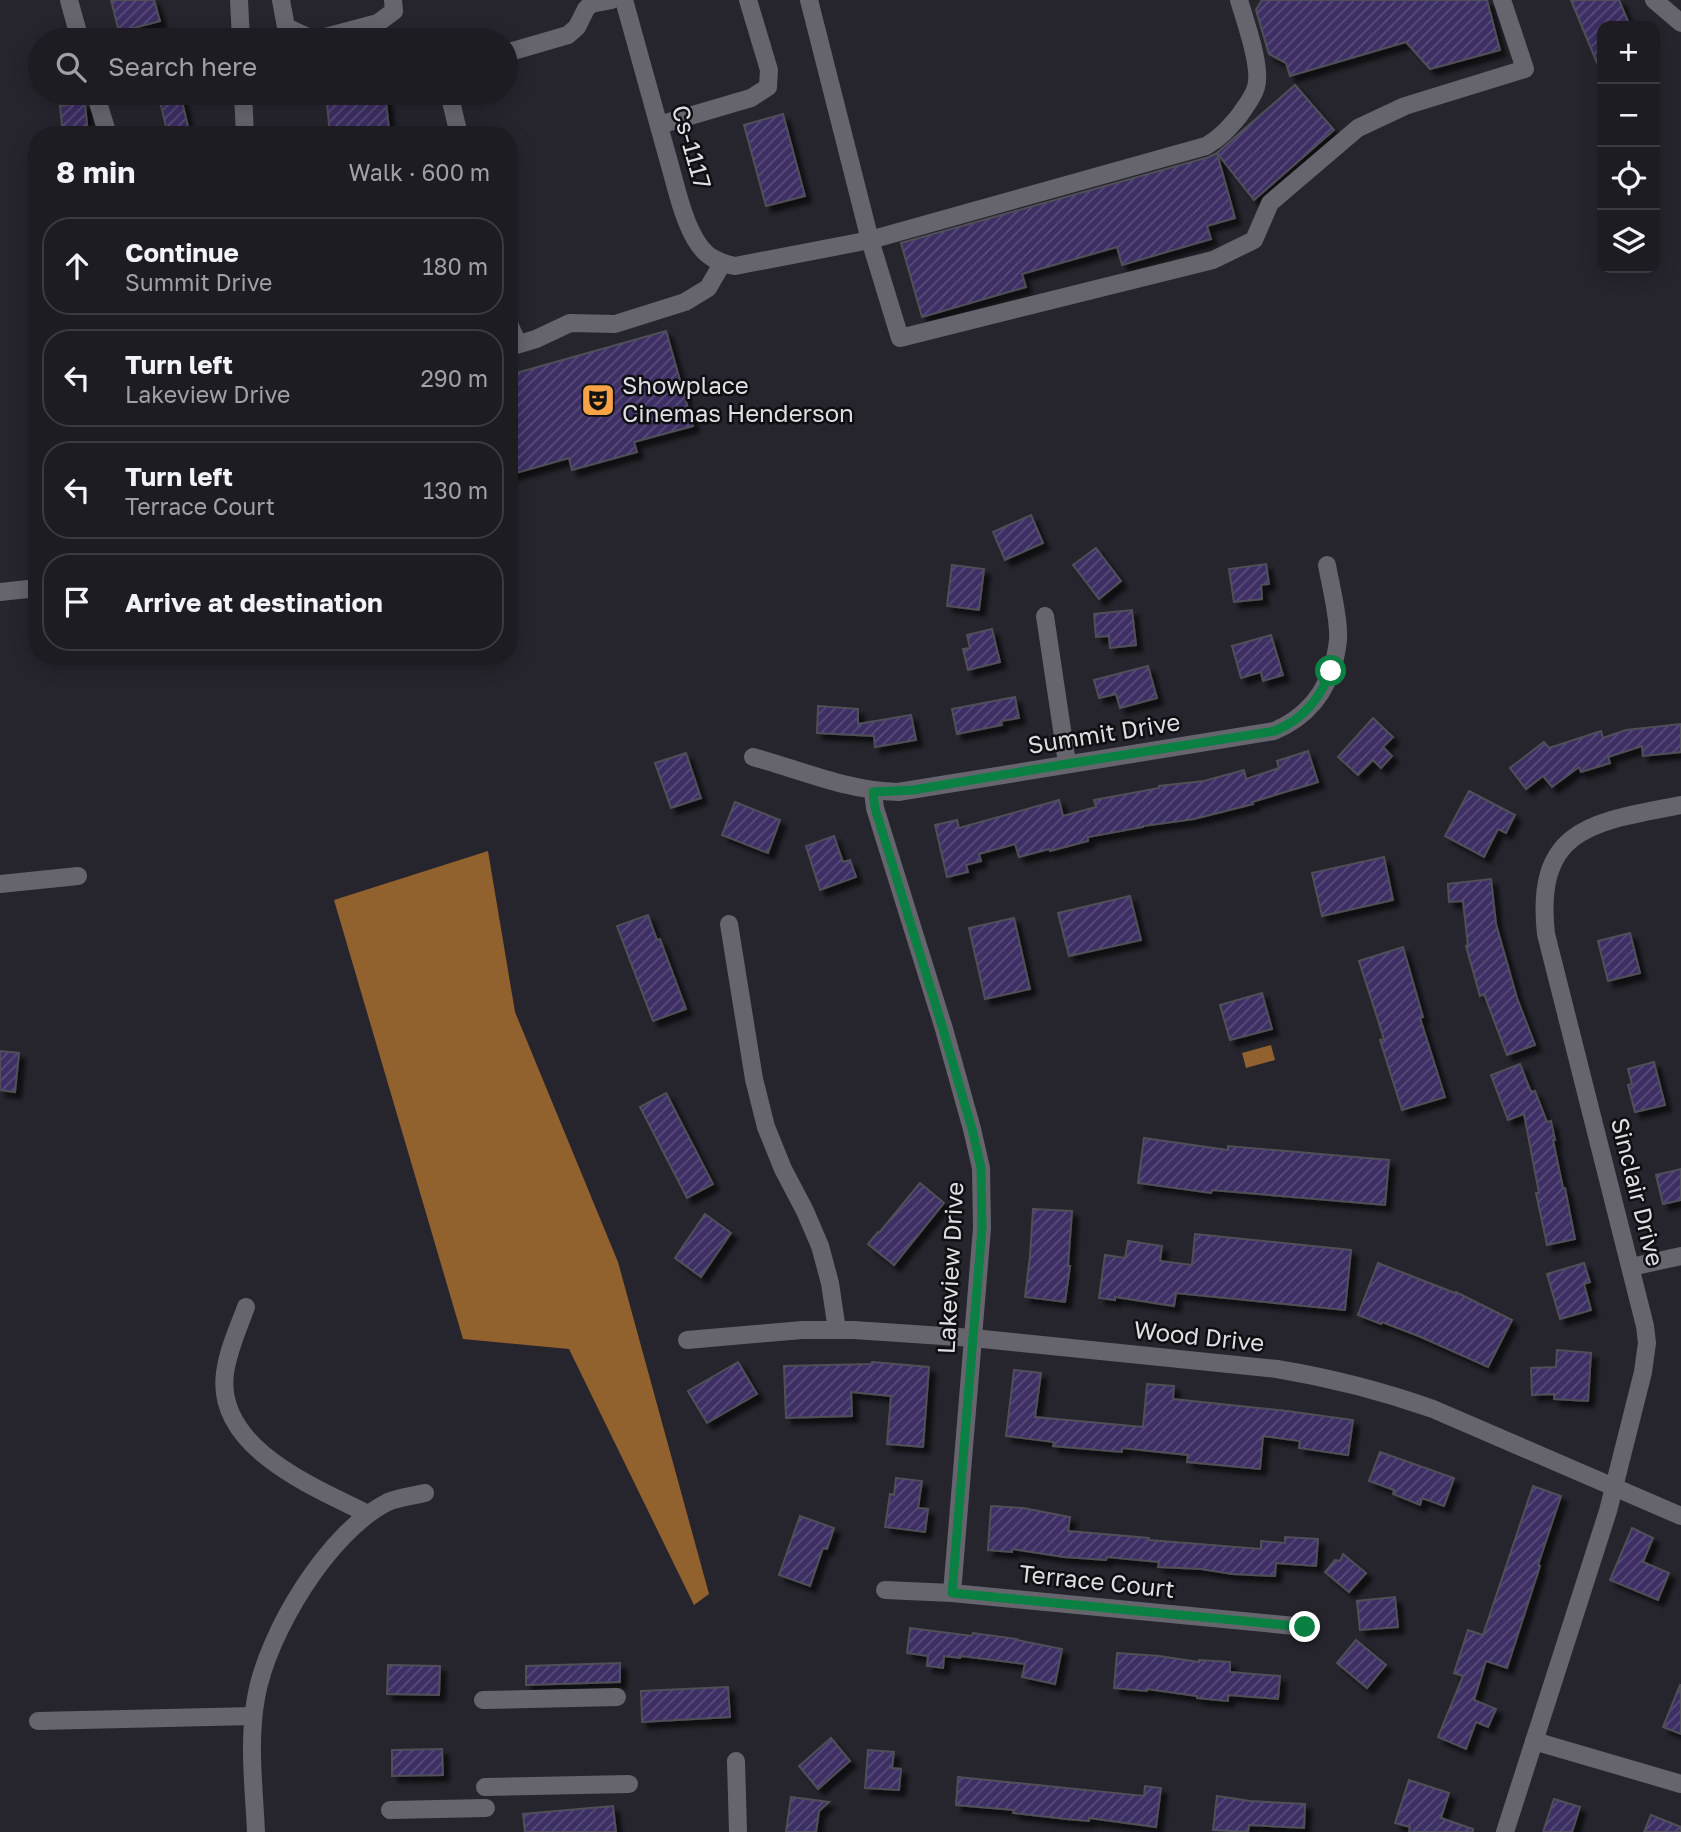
<!DOCTYPE html>
<html lang="en">
<head>
<meta charset="utf-8">
<style>
	body { margin:0; font-family:"Golos Text",sans-serif; background:#29292f; color:#f1f3f6 }
	.controls { position:absolute; right:21px; top:21px; display:grid; overflow:hidden; border-radius:14px; box-shadow:0 4px 18px #0003 }
	.controls button { width:63px; height:63px; display:grid; place-items:center; padding:0; border:0; border-bottom:2px solid #3a3a40; background:#1c1c22; color:#f1f3f6; font:35px sans-serif }
	.stop { position:absolute; width:21px; height:21px; margin:-16px; border:5px solid #0b8043; border-radius:50%; background:#fff }
	.stop.end { background:#0b8043; border-color:#fff; box-shadow:0 2px 7px #0008 }
	.list { margin:0; padding:0; list-style:none }
	h2 { display:flex; justify-content:space-between; align-items:center; height:91px; margin:0; padding:0 28px; font-size:30px }
	h2 small { font-size:23px; font-weight:400; color:#a0a1a5 }
	.list li { display:grid; grid-template-columns:46px 1fr auto; gap:21px; align-items:center; box-sizing:border-box; height:98px; margin:0 14px 14px; padding:0 14px; border:2px solid #3a3a40; border-radius:28px }
	.list b { display:block; font-size:26px; white-space:nowrap }
	.list p { margin:0; font-size:23px; white-space:nowrap; color:#a0a1a5 }
	.list em { font-size:23px; font-style:normal; color:#a0a1a5 }
	.icon { flex:none; width:38px; height:38px; fill:none; stroke:currentColor; stroke-width:2; stroke-linecap:round; stroke-linejoin:round }
	.map { position:relative; flex:none; width:1681px; height:1832px; overflow:hidden }
	.search { position:absolute; background:#1c1c22; box-shadow:0 4px 18px #0003; left:28px; top:28px; width:490px; height:77px; display:flex; align-items:center; gap:18px; box-sizing:border-box; padding:0 24px; border-radius:38px; color:#a0a1a5; font-size:26px }
	.panel { position:absolute; background:#1c1c22; box-shadow:0 4px 18px #0003; left:28px; top:126px; width:490px; height:539px; border-radius:28px }
	.map>svg:first-child { display:block }
	.water { fill:#91612e }
	.building { fill:url(#building-hatch); stroke:#504f58; stroke-width:2; filter:url(#shadow) }
	.lines { fill:none; stroke-linecap:round; stroke-linejoin:round }
	.minor { stroke:#66656e; stroke-width:18 }
	.route { stroke:#0b8043; stroke-width:9 }
	.labels { text-anchor:middle; stroke-width:5; stroke-linejoin:round; paint-order:stroke }
	.street-label { font-size:24px; fill:#dfdee3; stroke:#0f0e12 }
	.poi-label { font-size:24px; fill:#dfdee3; stroke:#0f0e12; text-anchor:start }
</style>
</head>
<body>
<div class="map">
<svg width="1681" height="1832" viewBox="0 0 1681 1832">
	<defs>
		<pattern id="building-hatch" width="6" height="6" patternUnits="userSpaceOnUse" patternTransform="scale(1.75)"><rect width="6" height="6" fill="#3d2f64"/><path d="M-1 1l2-2M0 6l6-6M5 7l2-2" fill="none" stroke="#594d7a"/></pattern>
		<filter id="shadow"><feDropShadow dx="6" dy="6" stdDeviation="2" flood-color="#0009"/></filter>
	</defs>
	<rect width="100%" height="100%" fill="#26252d"/>
	<g class="water">
		<path d="M488,851L515,1012L618,1262L709,1594L694,1605L569,1349L463,1339L334,900Z"/>
		<path d="M1271,1045L1275,1060L1246,1068L1242,1053Z"/>
	</g>
	<g class="building">
		<path d="M111,0H154L160,21L119,32Z"/>
		<path d="M1262,0H1487L1500,50L1430,69L1406,42L1290,76L1286,63L1269,54L1256,10Z"/>
		<path d="M1571,0H1619L1630,26H1602V75Z"/>
		<path d="M1295,85L1334,130L1254,200L1217,153Z"/>
		<path d="M158,93H180L190,135H168Z"/>
		<path d="M326,93H385L389,129L375,130L376,135H330Z"/>
		<path d="M85,103L88,135H63L60,106Z"/>
		<path d="M783,114L805,196L766,206L744,125Z"/>
		<path d="M1217,153L1235,218L1207,226L1211,239L1122,265L1117,247L1022,274L1026,287L922,317L901,243L1209,157Z"/>
		<path d="M666,331L693,426L634,442L637,452L572,470L569,458L509,475V375Z"/>
		<path d="M1031,515L1043,543L1005,560L993,532Z"/>
		<path d="M1096,548L1121,581L1099,599L1073,565Z"/>
		<path d="M1266,564L1269,584L1261,585L1262,599L1234,602L1229,569Z"/>
		<path d="M952,565L984,569L979,610L947,606Z"/>
		<path d="M1132,610L1136,645L1110,648L1109,636L1096,637L1094,614Z"/>
		<path d="M992,629L1000,662L968,670L963,649L970,648L967,635Z"/>
		<path d="M1271,635L1283,675L1263,681L1261,672L1241,678L1232,646Z"/>
		<path d="M1148,666L1157,698L1120,708L1116,694L1099,698L1094,680Z"/>
		<path d="M1015,697L1019,718L1001,721L1002,725L957,734L952,709Z"/>
		<path d="M818,706L858,709V724L911,715L916,740L875,747L874,736L817,733Z"/>
		<path d="M1373,718L1393,737L1383,747L1392,756L1381,768L1373,760L1358,775L1338,757Z"/>
		<path d="M1681,724V752L1643,756L1642,746L1608,757L1610,763L1581,772L1579,767L1552,787L1543,776L1526,789L1510,768L1544,742L1549,748L1601,731L1603,738L1626,730Z"/>
		<path d="M1308,751L1318,782L1252,802L1253,804L1194,819L1143,826V827L1088,837V841L1050,851L1049,849L1019,857L1015,844L979,854L981,861L966,865L968,872L947,877L935,825L957,820L959,828L1059,800L1063,816L1096,807L1094,800L1159,788V786L1204,781L1244,770L1246,779L1279,768L1277,761Z"/>
		<path d="M686,753L701,798L671,808L655,763Z"/>
		<path d="M1469,791L1515,815L1506,833L1498,829L1484,857L1445,836Z"/>
		<path d="M735,802L780,820L768,853L722,835Z"/>
		<path d="M834,836L843,862L850,860L856,877L820,890L806,846Z"/>
		<path d="M1384,857L1393,900L1322,916L1312,873Z"/>
		<path d="M1491,879L1496,924L1517,998L1535,1045L1507,1055L1484,994L1480,996L1466,946H1468L1463,901L1449,902L1448,884Z"/>
		<path d="M1130,896L1141,940L1069,956L1058,913Z"/>
		<path d="M648,915L657,940L660,939L686,1009L653,1021L617,926Z"/>
		<path d="M1014,918L1030,989L985,999L969,928Z"/>
		<path d="M1630,933L1640,973L1608,981L1598,941Z"/>
		<path d="M1403,947L1423,1017L1420,1018L1445,1097L1402,1110L1380,1040L1384,1039L1359,961Z"/>
		<path d="M1262,993L1272,1029L1230,1040L1220,1005Z"/>
		<path d="M0,1051L19,1053L15,1092L0,1090Z"/>
		<path d="M1654,1062L1665,1105L1635,1112L1628,1085L1632,1084L1628,1069Z"/>
		<path d="M1520,1064L1531,1092L1535,1091L1547,1122L1551,1121L1555,1140H1553L1563,1188H1565L1575,1239L1547,1245L1536,1193H1539L1524,1114L1508,1120L1491,1075Z"/>
		<path d="M666,1093L713,1184L687,1198L640,1107Z"/>
		<path d="M1144,1138L1228,1150V1146L1389,1160L1385,1205L1212,1190L1211,1193L1138,1183Z"/>
		<path d="M1681,1169V1200L1663,1204L1656,1175Z"/>
		<path d="M920,1183L944,1203L894,1265L868,1244L878,1232L879,1233Z"/>
		<path d="M1033,1209L1072,1211L1068,1266H1070L1065,1302L1025,1297L1030,1256Z"/>
		<path d="M705,1214L731,1233L701,1277L675,1258Z"/>
		<path d="M1195,1234L1351,1250L1345,1310L1176,1293L1174,1306L1115,1297V1300L1099,1298L1105,1255L1125,1258L1128,1241L1162,1246L1160,1261L1192,1265Z"/>
		<path d="M1378,1263L1455,1293L1456,1292L1512,1320L1488,1367L1421,1337L1382,1322L1381,1324L1358,1315Z"/>
		<path d="M1584,1263L1590,1282L1584,1284L1591,1310L1560,1319L1547,1274Z"/>
		<path d="M1557,1350L1591,1353L1588,1401L1554,1399V1394L1532,1395L1531,1368L1556,1367Z"/>
		<path d="M738,1362L757,1394L707,1423L688,1391Z"/>
		<path d="M872,1362L929,1367L923,1447L887,1444L891,1396L851,1392L852,1416L786,1418L784,1366L872,1364Z"/>
		<path d="M1014,1370L1041,1373L1035,1417L1143,1427L1147,1384L1174,1386L1173,1399L1287,1411L1353,1420L1348,1455L1299,1448L1300,1441L1263,1436L1260,1469L1187,1462L1188,1455L1122,1448V1452L1053,1446L1054,1442L1006,1436Z"/>
		<path d="M1380,1452L1454,1478L1444,1506L1422,1498L1420,1505L1393,1494L1394,1490L1369,1481Z"/>
		<path d="M896,1478L922,1481L918,1508L928,1509L925,1532L885,1527L890,1494L894,1495Z"/>
		<path d="M1533,1486L1561,1496L1538,1565L1540,1566L1507,1668L1486,1661L1474,1700L1496,1709L1488,1727L1476,1722L1466,1749L1438,1737L1463,1676L1454,1673L1468,1630L1483,1635Z"/>
		<path d="M991,1506L1023,1508L1070,1517L1068,1531L1149,1538V1540L1261,1549V1541L1285,1543V1537L1318,1539L1316,1566L1276,1563L1275,1576L1232,1574L1201,1569L1158,1567L1159,1562L1107,1557L1106,1560L1064,1557L1012,1549V1552L988,1550Z"/>
		<path d="M800,1516L834,1528L827,1549L823,1548L810,1586L779,1575Z"/>
		<path d="M1632,1528L1653,1538L1643,1562L1669,1573L1658,1600L1610,1580Z"/>
		<path d="M1343,1554L1366,1573L1349,1592L1325,1572L1335,1560L1340,1561Z"/>
		<path d="M1395,1597L1398,1627L1360,1630L1357,1601Z"/>
		<path d="M910,1628L972,1636L973,1633L1017,1639V1640L1062,1649L1055,1684L1022,1677L1025,1664L961,1656L960,1658L944,1656L943,1668L927,1666L928,1656L907,1653Z"/>
		<path d="M1356,1640L1386,1665L1367,1688L1337,1663Z"/>
		<path d="M1117,1653L1159,1656L1199,1662V1660L1230,1662V1672L1280,1676L1278,1699L1228,1695V1701L1197,1698V1696L1147,1689V1691L1114,1688Z"/>
		<path d="M620,1663V1682L526,1685V1666Z"/>
		<path d="M388,1665L440,1666L439,1695L387,1694Z"/>
		<path d="M1680,1685H1681V1734L1663,1727Z"/>
		<path d="M728,1687L730,1717L642,1722L641,1691Z"/>
		<path d="M831,1738L850,1761L818,1789L799,1766Z"/>
		<path d="M442,1749L443,1775L392,1776V1750Z"/>
		<path d="M868,1750L894,1752L892,1768L901,1769L899,1790L865,1788Z"/>
		<path d="M958,1777L1144,1796L1145,1786L1161,1788L1156,1827L1089,1818V1821L1066,1819L1013,1813L1014,1810L956,1805Z"/>
		<path d="M1409,1780L1449,1793L1441,1818L1473,1829V1832H1409L1410,1827L1395,1823Z"/>
		<path d="M1217,1796L1250,1801L1305,1804L1304,1828L1249,1825L1248,1832L1213,1830Z"/>
		<path d="M791,1797L829,1802L819,1811L816,1832H786Z"/>
		<path d="M1554,1799L1580,1807L1572,1832H1543Z"/>
		<path d="M613,1806L616,1832H525L523,1814Z"/>
		<path d="M1651,1815L1681,1827V1832H1644Z"/>
	</g>
	<g class="lines">
		<g class="minor">
			<path d="M69,0L80,40"/>
			<path d="M239,0L241,40"/>
			<path d="M281,0L286,27L314,40L378,23L394,11L393,0"/>
			<path d="M624,0C638,52 653,103 667,155C675,182 683,223 699,245C708,258 720,263 735,266L870,240L1206,146C1220,138 1229,128 1239,116C1245,107 1253,98 1256,87C1262,67 1245,21 1239,0"/>
			<path d="M809,0L870,240L900,338L1213,260L1254,240L1270,203L1358,128L1405,106L1525,69L1502,0"/>
			<path d="M1654,0L1681,23"/>
			<path d="M506,53L568,35L577,27L586,9L591,4L612,0"/>
			<path d="M95,93L108,135"/>
			<path d="M243,93L245,135"/>
			<path d="M449,93L459,135"/>
			<path d="M659,125L751,98L768,87L769,70L748,0"/>
			<path d="M509,324L518,344"/>
			<path d="M509,347L536,339L570,323L615,324L685,302L708,288L722,264"/>
			<path d="M0,592L37,588"/>
			<path d="M1045,616L1067,763"/>
			<path d="M753,757C801,770 848,791 898,792L1274,731C1307,717 1327,692 1335,658C1337,649 1339,640 1338,631C1337,609 1331,587 1327,565"/>
			<path d="M873,792L875,808L944,1029L972,1129L981,1168L982,1228L952,1593"/>
			<path d="M0,884L78,876"/>
			<path d="M729,924L754,1079L766,1127L783,1169L805,1211L820,1246L830,1283L837,1330"/>
			<path d="M1631,1267L1681,1256"/>
			<path d="M246,1307C238,1329 228,1350 225,1373C215,1448 314,1487 368,1514"/>
			<path d="M687,1340L802,1330H854L973,1338L1277,1369C1331,1378 1382,1391 1433,1409L1681,1516"/>
			<path d="M885,1590L952,1593L1305,1627"/>
			<path d="M483,1700L617,1697"/>
			<path d="M38,1721L253,1716"/>
			<path d="M1534,1741L1681,1784"/>
			<path d="M736,1761L738,1832"/>
			<path d="M485,1787L629,1784"/>
			<path d="M390,1810L486,1808"/>
			<path d="M256,1832C254,1788 248,1742 256,1698C267,1633 329,1531 388,1502C399,1497 413,1496 425,1493"/>
			<path d="M1505,1832L1608,1511L1643,1372L1647,1343L1645,1326L1546,934C1534,826 1595,822 1681,805"/>
		</g>
	</g>
	<g class="lines">
		<path class="route" d="M1305,1627L952,1593L982,1228L981,1168L972,1129L943,1029L875,808L873,792L913,790L1067,764L1275,731C1303,719 1319,700 1331,671"/>
	</g>
	<defs>
		<g id="theatre-square" transform="scale(1.75)"><rect x="-9" y="-9" width="18" height="18" rx="4" fill="#f6a247" stroke="#0f0e12"/><path d="M-5-5.5Q0-4 5-5.5V0Q5 5 0 6Q-5 5-5 0ZM-3.3-2.5H-1v1.5H-3.3ZM1-2.5H3.3v1.5H1ZM-2.8 1Q0 5.5 2.8 1Z" fill="#111"/></g>
	</defs>
	<g fill-rule="evenodd">
		<use href="#theatre-square" x="598" y="400"/>
	</g>
	<g class="labels">
		<g class="street-label">
			<text transform="translate(691 147) rotate(74)" y="8">Cs-1117</text>
			<text transform="translate(1104 734) rotate(-9)" y="8">Summit Drive</text>
			<text transform="translate(1637 1192) rotate(76)" y="8">Sinclair Drive</text>
			<text transform="translate(951 1268) rotate(-87)" y="8">Lakeview Drive</text>
			<text transform="translate(1199 1337) rotate(6)" y="8">Wood Drive</text>
			<text transform="translate(1097 1582) rotate(6)" y="8">Terrace Court</text>
		</g>
		<g class="poi-label">
			<text x="622" y="394">Showplace<tspan x="622" dy="28">Cinemas Henderson</tspan></text>
		</g>
	</g>
</svg>
<div class="controls">
<button>+</button>
<button>−</button>
<button><svg class="icon" aria-label="locate" viewBox="0 0 24 24"><circle cx="12" cy="12" r="6"/><path d="M12 2v4M12 18v4M2 12h4M18 12h4"/></svg></button>
<button><svg class="icon" aria-label="layers" viewBox="0 0 24 24"><path d="M12 4l9 5-9 5-9-5zM3 14l9 5 9-5"/></svg></button>
</div>
<div class="stop" style="left:1331px;top:671px"></div>
<div class="stop end" style="left:1305px;top:1627px"></div>
<div class="search"><svg class="icon" aria-label="search" viewBox="0 0 24 24"><circle cx="10" cy="10" r="6"/><path d="M15 15l6 6"/></svg>Search here</div>
<section class="panel">
<h2>8 min<small>Walk · 600 m</small></h2>
<ul class="list">
<li><svg class="icon" aria-label="ahead" viewBox="0 0 24 24"><path d="M12 20V5M6 11l6-6 6 6"/></svg><div><b>Continue</b><p>Summit Drive</p></div><em>180 m</em></li>
<li><svg class="icon" aria-label="left" viewBox="0 0 24 24"><path d="M17 20v-9H6M10 6l-5 5 5 5"/></svg><div><b>Turn left</b><p>Lakeview Drive</p></div><em>290 m</em></li>
<li><svg class="icon" aria-label="left" viewBox="0 0 24 24"><path d="M17 20v-9H6M10 6l-5 5 5 5"/></svg><div><b>Turn left</b><p>Terrace Court</p></div><em>130 m</em></li>
<li><svg class="icon" aria-label="arrive" viewBox="0 0 24 24"><path d="M6 21V4h12l-3 4 3 4H6"/></svg><div><b>Arrive at destination</b></div></li>
</ul>
</section>
</div>
</body>
</html>
